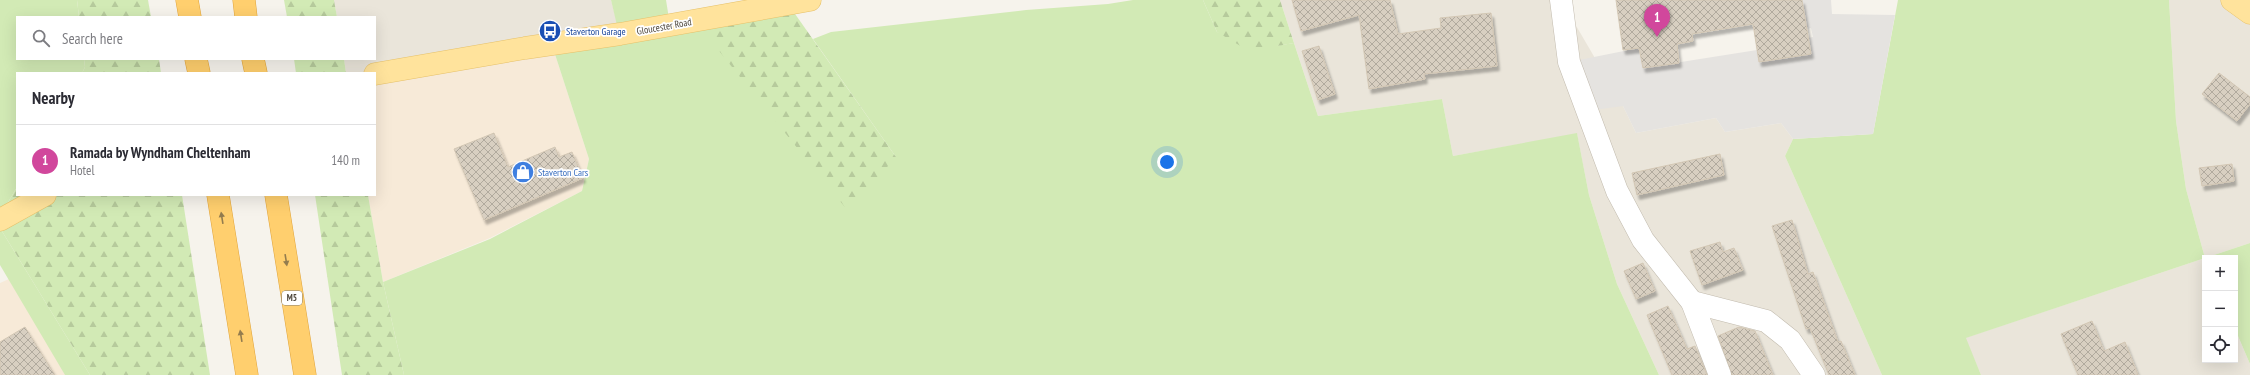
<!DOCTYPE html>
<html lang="en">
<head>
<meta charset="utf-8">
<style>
	body { margin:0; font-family:"PT Sans Narrow",sans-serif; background:#f7f7f7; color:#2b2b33 }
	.controls { position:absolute; right:12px; bottom:12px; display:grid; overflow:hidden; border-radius:0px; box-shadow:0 4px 16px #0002 }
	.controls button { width:36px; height:36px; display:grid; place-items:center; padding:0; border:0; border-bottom:1px solid #e1e1e2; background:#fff; color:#2b2b33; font:20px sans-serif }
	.you { position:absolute; left:1167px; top:162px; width:14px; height:14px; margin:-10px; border:3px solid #fff; border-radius:50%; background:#1a73e8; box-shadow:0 0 0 6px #1a73e833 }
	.badge { display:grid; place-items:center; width:26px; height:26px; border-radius:50%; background:#fc3f1d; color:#fff; font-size:13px; font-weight:700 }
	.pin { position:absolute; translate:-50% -33px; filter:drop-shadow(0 1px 2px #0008) }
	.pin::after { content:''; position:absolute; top:21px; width:14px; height:12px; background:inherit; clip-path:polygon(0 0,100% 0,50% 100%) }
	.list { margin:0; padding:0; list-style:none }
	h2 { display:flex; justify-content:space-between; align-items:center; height:52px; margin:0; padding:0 16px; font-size:17px }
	h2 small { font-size:13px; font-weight:400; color:#7c7c81 }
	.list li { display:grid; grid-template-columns:26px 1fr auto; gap:12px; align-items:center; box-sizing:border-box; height:72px; padding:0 16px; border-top:1px solid #e1e1e2 }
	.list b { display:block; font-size:15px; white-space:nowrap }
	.list p { margin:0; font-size:13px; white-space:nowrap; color:#7c7c81 }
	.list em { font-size:13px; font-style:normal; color:#7c7c81 }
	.icon { flex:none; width:22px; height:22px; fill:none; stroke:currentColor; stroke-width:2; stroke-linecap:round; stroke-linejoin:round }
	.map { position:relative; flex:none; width:2250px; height:375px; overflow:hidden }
	.search { position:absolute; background:#fff; box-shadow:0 4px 16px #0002; left:16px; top:16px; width:360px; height:44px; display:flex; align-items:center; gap:10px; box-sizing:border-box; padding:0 14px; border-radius:0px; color:#7c7c81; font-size:15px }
	.panel { position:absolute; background:#fff; box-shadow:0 4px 16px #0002; left:16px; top:72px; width:360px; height:124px; border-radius:0px }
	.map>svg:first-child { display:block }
	.residential { fill:#eae5da }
	.commercial { fill:#f7ead8 }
	.grass { fill:#d2eab5 }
	.forest { fill:url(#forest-firs) }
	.parking { fill:#e5e3e0 }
	.building { fill:url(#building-cross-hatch); stroke:#d3c7b4; filter:url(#shadow) }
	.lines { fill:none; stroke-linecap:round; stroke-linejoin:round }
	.minor-casing { stroke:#c2bbae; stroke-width:23 }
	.major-casing { stroke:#e6c16a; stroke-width:23 }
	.highway-casing { stroke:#e0a43c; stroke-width:23 }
	.minor { stroke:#fff; stroke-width:22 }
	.major { stroke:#ffe39c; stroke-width:22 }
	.highway { stroke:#ffcf6e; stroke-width:22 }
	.oneway { fill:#937c4e }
	.labels { text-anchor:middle; stroke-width:3.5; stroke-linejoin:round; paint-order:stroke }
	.shield { fill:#fff; stroke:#817c74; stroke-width:1 }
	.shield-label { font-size:9px; font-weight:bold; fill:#4b4439 }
	.street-label { font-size:10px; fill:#4b4439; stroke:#fff }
	.transit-label { font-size:10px; fill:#164399; stroke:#fff; text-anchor:start }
	.shop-label { font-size:10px; fill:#366cbe; stroke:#fff; text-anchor:start }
</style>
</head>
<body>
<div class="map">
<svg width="2250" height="375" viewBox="0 0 2250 375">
	<defs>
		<pattern id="forest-firs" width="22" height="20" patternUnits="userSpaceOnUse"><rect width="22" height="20" fill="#d2eab5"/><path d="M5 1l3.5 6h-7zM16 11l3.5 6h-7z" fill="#b6ca9c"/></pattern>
		<pattern id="building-cross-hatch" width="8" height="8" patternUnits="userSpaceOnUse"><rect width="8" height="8" fill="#d8cfc1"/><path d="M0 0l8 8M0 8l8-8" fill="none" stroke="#b1aa9e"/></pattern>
		<filter id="shadow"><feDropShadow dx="2.5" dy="4.5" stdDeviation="1" flood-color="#0004"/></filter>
	</defs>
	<rect width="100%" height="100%" fill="#f6f3ec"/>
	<g class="residential">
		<path d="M334,0H611L620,34L375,73H346L344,59H375V17H337Z"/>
		<path d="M1280,0H1561L1623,106L1636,133L1716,118L1725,132L1781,123L1793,139L1785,156L1882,375H1659L1617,284L1589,195L1577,134L1453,156L1442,99L1318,116Z"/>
		<path d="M2169,0H2250V243L2205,258V360H2235V329L2250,364V375H1981L1965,338L2205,258L2186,189L2176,121Z"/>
	</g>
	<g class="commercial">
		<path d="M552,45L589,159L582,191L490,238L383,282L368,195H375V74Z"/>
		<path d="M9,279L66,375H0V283Z"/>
	</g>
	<g class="grass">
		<path d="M0,0H77L79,17H17V59H84L85,67L82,73H17V187L0,216Z"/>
		<path d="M611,0H666L670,25L695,21L896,157L813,39L831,32L1026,10L1108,4L1133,0H1203L1217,32L1275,46L1294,43L1318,116L1442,99L1453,156L1577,133L1589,195L1617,284L1659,375H404L383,282L490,239L582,191L589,159L552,45L619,34Z"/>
		<path d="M1898,0H2169L2176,121L2186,189L2205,258L2250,243V364L2235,329V258H2205L1966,338L1981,375H1882L1785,156L1793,139L1873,134Z"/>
		<path d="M0,228L90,375H65L0,265Z"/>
	</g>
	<g class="forest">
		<path d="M77,0H148L151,17H79Z"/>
		<path d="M284,0H334L337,17H287Z"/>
		<path d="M1203,0H1280L1294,43L1249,51L1217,32Z"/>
		<path d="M788,4L896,157L848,211L695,21Z"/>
		<path d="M84,59H159L161,73H82L85,67Z"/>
		<path d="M294,59H344L346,73H296Z"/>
		<path d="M17,187V195H182L210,375H90L0,228V216Z"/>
		<path d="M315,195H368L383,282L404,375H342Z"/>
	</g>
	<path class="parking" d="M1802,0H1831L1832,14L1895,15L1873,134L1793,139L1781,123L1725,132L1716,118L1636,133L1623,106L1587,111L1569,62L1639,48L1643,68L1757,50L1759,62L1810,54L1808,38L1813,37L1811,28L1807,29Z"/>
	<g class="building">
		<path d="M1292,0H1390L1398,34L1441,28L1440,18L1491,13L1497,66L1424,74L1425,79L1369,89L1359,15L1301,31Z"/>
		<path d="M1616,0H1802L1811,54L1759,62L1753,24L1692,34L1693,41L1677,44L1679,63L1643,68L1639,48L1623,50Z"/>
		<path d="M1319,46L1335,94L1318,100L1302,51Z"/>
		<path d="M2219,73L2250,97V104L2237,121L2202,94Z"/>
		<path d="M494,133L508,167L555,147L559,157L572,152L583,178L484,220L454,149Z"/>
		<path d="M1720,154L1724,175L1637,195L1632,173Z"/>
		<path d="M2232,164L2234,181L2202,186L2199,168Z"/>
		<path d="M1792,220L1808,274L1813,272L1838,342L1841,341L1855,375H1829L1810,328L1806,329L1772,226Z"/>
		<path d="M1720,242L1723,252L1734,248L1743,270L1702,285L1690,251Z"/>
		<path d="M1643,263L1655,291L1636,299L1624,271Z"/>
		<path d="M1668,306L1687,349L1695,346L1707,375H1672L1647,315Z"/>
		<path d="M2092,321L2104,351L2125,342L2138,375H2078L2061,334Z"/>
		<path d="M25,327L55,375H0V342Z"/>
		<path d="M1739,327L1755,331L1773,375H1732L1718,336Z"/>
	</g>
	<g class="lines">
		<g class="minor-casing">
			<g id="minor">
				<path d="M1561,0L1569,62L1617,191L1643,240L1692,302L1720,375"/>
				<path d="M1692,302L1766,321L1790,340L1814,375"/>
			</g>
		</g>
		<g class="major-casing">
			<g id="major">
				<path d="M2232,0L2250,13"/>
				<path d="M375,74L525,48L620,34L810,0"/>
				<path d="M0,220L45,195"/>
			</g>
		</g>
		<g class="highway-casing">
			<g id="highway">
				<path d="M187,0L190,17"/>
				<path d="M244,0L246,17"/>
				<path d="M196,59L199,73"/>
				<path d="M253,59L256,73"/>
				<path d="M218,195L247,375"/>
				<path d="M276,195L305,375"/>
			</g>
		</g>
		<use href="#minor" class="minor"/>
		<use href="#major" class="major"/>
		<use href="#highway" class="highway"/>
	</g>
	<defs><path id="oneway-solid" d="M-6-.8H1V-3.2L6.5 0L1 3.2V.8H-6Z"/></defs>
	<g class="oneway">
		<use href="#oneway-solid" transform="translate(222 218) rotate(-99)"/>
		<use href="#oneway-solid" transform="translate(286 260) rotate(81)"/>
		<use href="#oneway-solid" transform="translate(241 336) rotate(-99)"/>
	</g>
	<defs>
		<g id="bus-disc" transform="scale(1.15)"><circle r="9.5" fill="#1a4fb4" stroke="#fff"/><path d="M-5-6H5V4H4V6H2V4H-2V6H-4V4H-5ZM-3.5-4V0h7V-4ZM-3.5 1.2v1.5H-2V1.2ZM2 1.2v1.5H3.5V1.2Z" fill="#fff"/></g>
		<g id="shop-disc" transform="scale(1.15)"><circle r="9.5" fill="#3f7fe0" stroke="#fff"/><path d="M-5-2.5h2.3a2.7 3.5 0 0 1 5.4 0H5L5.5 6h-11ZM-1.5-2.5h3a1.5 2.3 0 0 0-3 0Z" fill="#fff"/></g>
	</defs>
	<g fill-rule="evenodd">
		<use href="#bus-disc" x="550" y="31"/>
		<use href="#shop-disc" x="523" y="172"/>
	</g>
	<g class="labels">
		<rect class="shield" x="282" y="291" width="20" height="14" rx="3"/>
		<g class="shield-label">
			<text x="292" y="301">M5</text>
		</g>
		<g class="street-label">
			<text transform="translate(664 26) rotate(-10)" y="4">Gloucester Road</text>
		</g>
		<g class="transit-label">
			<text x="566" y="35">Staverton Garage</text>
		</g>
		<g class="shop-label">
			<text x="538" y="176">Staverton Cars</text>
		</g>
	</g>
</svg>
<div class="controls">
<button>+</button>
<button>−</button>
<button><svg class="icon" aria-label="locate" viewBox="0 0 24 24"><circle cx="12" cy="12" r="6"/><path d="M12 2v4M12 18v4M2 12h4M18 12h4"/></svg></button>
</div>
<div class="you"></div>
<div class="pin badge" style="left:1657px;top:37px;background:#d1479c">1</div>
<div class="search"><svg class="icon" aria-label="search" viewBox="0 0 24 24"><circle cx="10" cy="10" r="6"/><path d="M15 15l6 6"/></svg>Search here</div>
<section class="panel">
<h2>Nearby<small></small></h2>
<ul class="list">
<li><span class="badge" style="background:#d1479c">1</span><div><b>Ramada by Wyndham Cheltenham</b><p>Hotel</p></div><em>140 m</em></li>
</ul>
</section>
</div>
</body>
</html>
